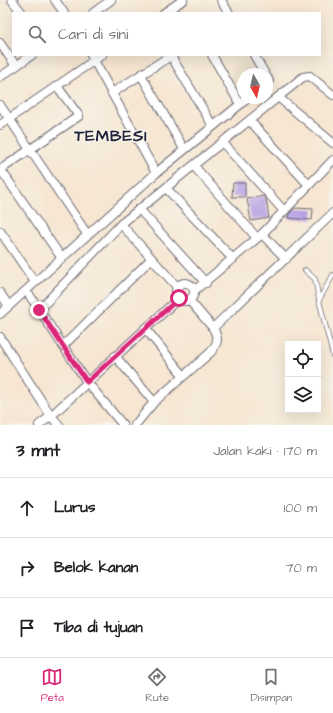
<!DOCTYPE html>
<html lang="id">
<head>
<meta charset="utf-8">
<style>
	body { margin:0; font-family:"Architects Daughter",sans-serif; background:#f6f6f6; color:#202124 }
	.controls { position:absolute; right:12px; bottom:12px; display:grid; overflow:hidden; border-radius:0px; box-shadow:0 4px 16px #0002 }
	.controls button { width:36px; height:36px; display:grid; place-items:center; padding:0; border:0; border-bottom:1px solid #e0e0e0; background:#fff; color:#202124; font:20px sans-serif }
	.compass { position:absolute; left:237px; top:68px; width:36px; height:36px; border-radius:50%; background:#fff; box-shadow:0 4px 16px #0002; rotate:172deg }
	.stop { position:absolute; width:12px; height:12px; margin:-9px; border:3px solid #db2777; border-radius:50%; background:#fff }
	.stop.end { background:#db2777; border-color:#fff; box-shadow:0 1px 4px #0008 }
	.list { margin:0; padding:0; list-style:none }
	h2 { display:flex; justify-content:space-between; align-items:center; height:52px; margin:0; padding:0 16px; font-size:17px }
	h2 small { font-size:13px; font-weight:400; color:#757577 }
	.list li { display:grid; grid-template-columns:26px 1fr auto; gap:12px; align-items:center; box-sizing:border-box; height:60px; padding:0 16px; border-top:1px solid #e0e0e0 }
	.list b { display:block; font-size:15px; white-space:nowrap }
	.list em { font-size:13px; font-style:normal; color:#757577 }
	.icon { flex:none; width:22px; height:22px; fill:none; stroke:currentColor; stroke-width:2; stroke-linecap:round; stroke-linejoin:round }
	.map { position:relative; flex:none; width:333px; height:425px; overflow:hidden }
	.search { position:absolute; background:#fff; box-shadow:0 4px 16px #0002; left:12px; right:12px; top:12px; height:44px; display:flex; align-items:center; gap:10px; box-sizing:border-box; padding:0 14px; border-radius:0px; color:#757577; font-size:15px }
	.sheet { height:232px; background:#fff }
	nav { display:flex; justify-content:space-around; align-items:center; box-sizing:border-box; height:56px; border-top:1px solid #e0e0e0; background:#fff; font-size:11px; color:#757577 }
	nav a { display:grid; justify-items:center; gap:2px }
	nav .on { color:#db2777 }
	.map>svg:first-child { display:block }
	.building { fill:#b29be4 }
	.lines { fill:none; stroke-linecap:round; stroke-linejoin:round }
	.service-casing { stroke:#6c6770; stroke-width:5.5 }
	.minor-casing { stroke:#6c6770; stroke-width:10 }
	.service { stroke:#fff; stroke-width:4 }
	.minor { stroke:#fff; stroke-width:8 }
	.route { stroke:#db2777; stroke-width:5 }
	.labels { text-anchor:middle; stroke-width:3; stroke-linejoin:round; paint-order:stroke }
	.district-label { font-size:16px; font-weight:bold; letter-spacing:1px; fill:#22223b; stroke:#f7f3e8 }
</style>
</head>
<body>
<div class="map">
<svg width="333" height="425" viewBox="0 0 333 425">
	<rect width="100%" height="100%" fill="#f7f3e8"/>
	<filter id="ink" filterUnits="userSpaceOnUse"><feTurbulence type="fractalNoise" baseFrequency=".025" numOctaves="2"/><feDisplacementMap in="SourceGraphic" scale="8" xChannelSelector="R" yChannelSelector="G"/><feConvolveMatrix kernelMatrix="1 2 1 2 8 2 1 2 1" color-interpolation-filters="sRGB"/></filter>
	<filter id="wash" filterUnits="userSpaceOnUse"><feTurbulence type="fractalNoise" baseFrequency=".012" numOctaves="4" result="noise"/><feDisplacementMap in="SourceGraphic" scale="16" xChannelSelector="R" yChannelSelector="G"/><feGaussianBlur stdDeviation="0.9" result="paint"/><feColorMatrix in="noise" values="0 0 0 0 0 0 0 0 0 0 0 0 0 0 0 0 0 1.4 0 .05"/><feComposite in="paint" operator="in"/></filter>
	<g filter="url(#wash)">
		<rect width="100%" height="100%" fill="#f6e6d2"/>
		<g id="blocks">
			<g class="building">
				<path d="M233,183H245V197H232Z"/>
				<path d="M264,196L266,199L269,218L251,221L247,199Z"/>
				<path d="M295,208L313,209L312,220L288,218L289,214Z"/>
			</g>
		</g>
	</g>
	<g filter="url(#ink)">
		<use href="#blocks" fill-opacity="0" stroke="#6c6770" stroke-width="1"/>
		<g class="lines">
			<g class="service-casing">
				<g id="service">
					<path d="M305,270L315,279L319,300"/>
					<path d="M333,275L319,300L333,356"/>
				</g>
			</g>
			<g class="minor-casing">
				<g id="minor">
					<path d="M12,0L22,13"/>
					<path d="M55,0L64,13"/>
					<path d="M221,0L229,13"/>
					<path d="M93,13L111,0"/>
					<path d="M164,13L183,0"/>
					<path d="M0,43L16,66"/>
					<path d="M91,55L156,173"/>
					<path d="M212,55L240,104"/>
					<path d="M254,55L265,74"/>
					<path d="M171,56L213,126"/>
					<path d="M141,75L184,149"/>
					<path d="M0,77L32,55"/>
					<path d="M267,77L269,81L267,83"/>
					<path d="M112,93L172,55"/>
					<path d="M278,97L333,143"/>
					<path d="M0,105L87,234"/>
					<path d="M250,121L309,185"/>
					<path d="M0,125L102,55"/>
					<path d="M223,143L284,211"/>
					<path d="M194,166L257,238"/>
					<path d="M0,170L79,116L57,86"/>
					<path d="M1,170L61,257"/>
					<path d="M166,188L233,259"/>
					<path d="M139,209L206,283"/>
					<path d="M121,224L178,288"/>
					<path d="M0,231L35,282"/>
					<path d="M262,234L286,259"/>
					<circle cx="185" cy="292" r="9"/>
					<path d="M194,291L262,234L333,160"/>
					<path d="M0,293L9,306"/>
					<path d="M30,296L87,382L123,425"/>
					<path d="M189,300L213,328"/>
					<path d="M39,310L121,224L303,77L310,76L333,95"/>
					<path d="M0,314L156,173L248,98"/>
					<path d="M145,328L183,375"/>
					<path d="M0,337L51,416L59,425"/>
					<path d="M63,346L151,259"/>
					<path d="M115,356L154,402"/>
					<path d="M39,425L51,416L179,298"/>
					<path d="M135,425L154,402L211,352C218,343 219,339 213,328L333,213"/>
				</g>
			</g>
			<use href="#service" class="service"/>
			<use href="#minor" class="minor"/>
		</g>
	</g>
	<g class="lines" filter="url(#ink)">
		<path class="route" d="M39,310L87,382L179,298"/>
	</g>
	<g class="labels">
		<g class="district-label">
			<text x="111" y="141">TEMBESI</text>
		</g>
	</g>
</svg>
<div class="controls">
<button><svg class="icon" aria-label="locate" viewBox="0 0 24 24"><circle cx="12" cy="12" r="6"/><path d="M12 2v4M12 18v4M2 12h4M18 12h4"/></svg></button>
<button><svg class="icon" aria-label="layers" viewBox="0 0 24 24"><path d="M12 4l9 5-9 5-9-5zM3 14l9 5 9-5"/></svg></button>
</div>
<svg class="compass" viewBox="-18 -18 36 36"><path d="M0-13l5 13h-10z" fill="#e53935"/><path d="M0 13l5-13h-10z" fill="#757577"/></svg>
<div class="stop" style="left:179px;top:298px"></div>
<div class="stop end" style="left:39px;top:310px"></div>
<div class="search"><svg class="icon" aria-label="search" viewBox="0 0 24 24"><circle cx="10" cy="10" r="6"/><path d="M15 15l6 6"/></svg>Cari di sini</div>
</div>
<section class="sheet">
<h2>3 mnt<small>Jalan kaki · 170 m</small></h2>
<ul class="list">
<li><svg class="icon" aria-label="ahead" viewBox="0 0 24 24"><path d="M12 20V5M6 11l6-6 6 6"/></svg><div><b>Lurus</b></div><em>100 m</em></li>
<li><svg class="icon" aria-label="right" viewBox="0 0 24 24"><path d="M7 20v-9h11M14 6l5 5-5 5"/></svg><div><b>Belok kanan</b></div><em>70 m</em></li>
<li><svg class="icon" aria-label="arrive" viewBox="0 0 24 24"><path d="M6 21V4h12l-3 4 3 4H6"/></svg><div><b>Tiba di tujuan</b></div></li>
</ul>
</section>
<nav>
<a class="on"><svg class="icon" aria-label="map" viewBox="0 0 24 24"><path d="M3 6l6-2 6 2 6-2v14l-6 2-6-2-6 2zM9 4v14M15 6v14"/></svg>Peta</a>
<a><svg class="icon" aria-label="directions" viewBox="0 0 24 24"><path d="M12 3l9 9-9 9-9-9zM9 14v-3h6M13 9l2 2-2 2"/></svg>Rute</a>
<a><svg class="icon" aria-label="saved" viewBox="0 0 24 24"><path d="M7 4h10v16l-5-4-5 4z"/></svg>Disimpan</a>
</nav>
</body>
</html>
